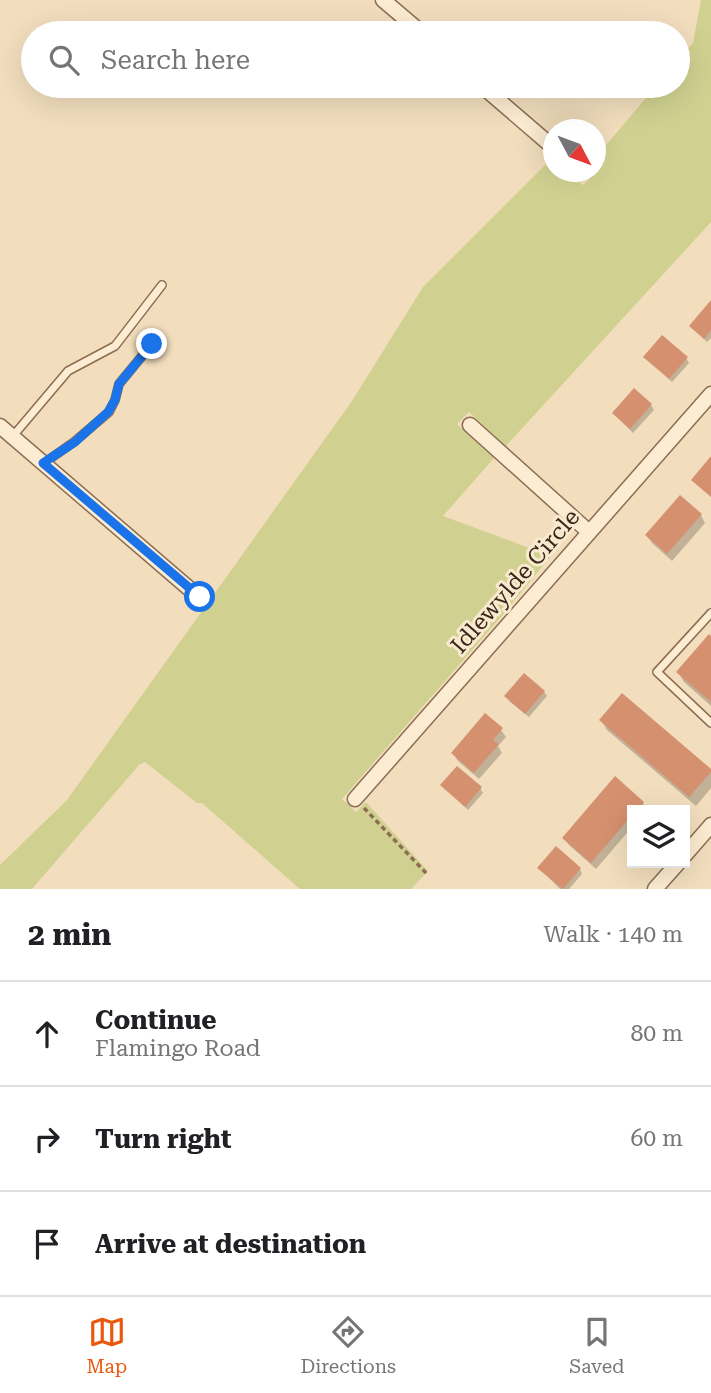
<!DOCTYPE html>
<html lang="en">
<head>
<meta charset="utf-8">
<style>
	body { margin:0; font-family:"Roboto Serif",serif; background:#f2f2f2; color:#202124 }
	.controls { position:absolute; right:21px; bottom:21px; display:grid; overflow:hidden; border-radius:0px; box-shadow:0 7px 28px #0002 }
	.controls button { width:63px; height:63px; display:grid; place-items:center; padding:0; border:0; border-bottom:2px solid #e0e0e0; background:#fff; color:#202124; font:35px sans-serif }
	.compass { position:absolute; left:543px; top:119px; width:63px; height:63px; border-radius:50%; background:#fff; box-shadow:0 7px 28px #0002; rotate:131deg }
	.stop { position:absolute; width:21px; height:21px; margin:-16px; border:5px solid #1a73e8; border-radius:50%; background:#fff }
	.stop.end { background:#1a73e8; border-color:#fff; box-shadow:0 2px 7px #0008 }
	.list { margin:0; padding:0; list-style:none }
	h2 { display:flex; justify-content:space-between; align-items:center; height:91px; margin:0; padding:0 28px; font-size:30px }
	h2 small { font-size:23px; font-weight:400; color:#757577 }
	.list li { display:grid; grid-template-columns:46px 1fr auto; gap:21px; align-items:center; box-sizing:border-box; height:105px; padding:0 28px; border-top:2px solid #e0e0e0 }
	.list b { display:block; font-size:26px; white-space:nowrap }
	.list p { margin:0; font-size:23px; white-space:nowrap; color:#757577 }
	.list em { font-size:23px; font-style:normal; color:#757577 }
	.icon { flex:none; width:38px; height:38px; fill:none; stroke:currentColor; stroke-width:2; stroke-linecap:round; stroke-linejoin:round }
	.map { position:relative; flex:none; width:711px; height:889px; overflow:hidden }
	.search { position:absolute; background:#fff; box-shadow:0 7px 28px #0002; left:21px; right:21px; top:21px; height:77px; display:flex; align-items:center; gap:18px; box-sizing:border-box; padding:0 24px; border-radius:38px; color:#757577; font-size:26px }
	.sheet { height:406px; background:#fff }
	nav { display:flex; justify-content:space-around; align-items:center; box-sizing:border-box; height:98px; border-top:2px solid #e0e0e0; background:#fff; font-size:19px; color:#757577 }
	nav a { display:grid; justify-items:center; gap:4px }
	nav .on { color:#ea580c }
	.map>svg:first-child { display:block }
	.green { fill:#d0d190 }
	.shadow { fill:#0003 }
	.building { fill:#d5906f }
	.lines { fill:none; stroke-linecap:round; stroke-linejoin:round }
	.lane-casing { stroke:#8c6d54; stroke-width:10 }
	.street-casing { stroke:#8c6d54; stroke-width:17 }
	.path { stroke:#8c6d54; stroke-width:3.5; stroke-dasharray:5 3.5; stroke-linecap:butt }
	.lane { stroke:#fcecd1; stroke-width:7 }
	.street { stroke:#fcecd1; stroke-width:14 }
	.route { stroke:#1a73e8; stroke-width:9 }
	.labels { text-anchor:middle; stroke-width:6; stroke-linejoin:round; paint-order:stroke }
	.street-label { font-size:23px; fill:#3a271b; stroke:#f9e9ce }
</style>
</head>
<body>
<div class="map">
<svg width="711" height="889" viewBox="0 0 711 889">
	<rect width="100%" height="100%" fill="#f2debd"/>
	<path class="green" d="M701,0H711V222L506,446L469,412L457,424L494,458L443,516L551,556L500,618L342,799L356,812L366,802L428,871L411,889H300L202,803H197L145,762L139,765L32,889H0V865L67,800L352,401L423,287L551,159L554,172H563L573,182L576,179L583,185L596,172V157L656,86H678V61L693,43Z"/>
	<g class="shadow">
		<path d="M711,303V338L707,342L691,326Z"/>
		<path d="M646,357L686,358L689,363L672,382Z"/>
		<path d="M651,405L654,410L633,433L614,414Z"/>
		<path d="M701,515L705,523L672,561L652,543L647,536Z"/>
		<path d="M711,638V706L684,682L678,672Z"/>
		<path d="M544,692L547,696L529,717L509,701Z"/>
		<path d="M601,720L711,771V788L696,806L607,730Z"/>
		<path d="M501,730L506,737L498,746L502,753L479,779L458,761L453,753Z"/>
		<path d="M442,785L480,788L483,793L468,810Z"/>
		<path d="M643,803L647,810H632V827L596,869L569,845L564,838Z"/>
		<path d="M539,868L580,869L582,874L569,889H560Z"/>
	</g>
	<g class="building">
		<path d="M711,300V330L704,339L689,326Z"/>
		<path d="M662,335L688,357L669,379L643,357Z"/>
		<path d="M634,388L652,404L630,429L612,413Z"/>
		<path d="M711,456V497L691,480Z"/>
		<path d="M680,495L702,514L667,554L645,535Z"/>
		<path d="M709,634L711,636V702L676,672Z"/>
		<path d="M524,673L545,691L525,714L504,696Z"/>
		<path d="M622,693L711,769V772L689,797L599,720Z"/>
		<path d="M485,713L503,728L493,740L499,744L474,773L451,753Z"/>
		<path d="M457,766L482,787L465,807L440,785Z"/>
		<path d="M615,776L644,802L637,810H632V815L591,863L562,838Z"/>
		<path d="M556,846L581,868L563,889L537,868Z"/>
	</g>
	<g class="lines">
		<g class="lane-casing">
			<g id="lane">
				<path d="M13,436L68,371L115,346L162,285"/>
				<path d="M44,463L74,442L109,412L115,400L119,384L152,344"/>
				<path d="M711,613L657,672L711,723"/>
			</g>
		</g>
		<g class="street-casing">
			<g id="street">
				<path d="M383,0L422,33"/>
				<path d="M482,86L554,148"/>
				<path d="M470,425L589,532"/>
				<path d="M0,426L199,597"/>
				<path d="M355,799L711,394"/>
				<path d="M685,855L711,825"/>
				<path d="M655,889L678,863"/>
			</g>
		</g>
		<path class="path" d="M364,808L427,874"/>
		<use href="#lane" class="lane"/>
		<use href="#street" class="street"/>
	</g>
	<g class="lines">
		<path class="route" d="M152,344L119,384L115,400L108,412L75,442L43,463L200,597"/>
	</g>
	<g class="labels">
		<g class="street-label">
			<text transform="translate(515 581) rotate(-49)" y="8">Idlewylde Circle</text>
		</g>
	</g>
</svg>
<div class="controls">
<button><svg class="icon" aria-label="layers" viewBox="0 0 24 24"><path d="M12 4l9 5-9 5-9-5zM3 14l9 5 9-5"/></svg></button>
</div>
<svg class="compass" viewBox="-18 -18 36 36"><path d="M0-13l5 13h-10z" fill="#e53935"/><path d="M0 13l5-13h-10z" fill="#757577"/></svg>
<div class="stop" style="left:200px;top:597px"></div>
<div class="stop end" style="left:152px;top:344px"></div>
<div class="search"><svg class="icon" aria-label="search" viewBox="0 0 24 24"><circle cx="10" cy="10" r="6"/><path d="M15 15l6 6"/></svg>Search here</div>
</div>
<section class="sheet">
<h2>2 min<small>Walk · 140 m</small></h2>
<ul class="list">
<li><svg class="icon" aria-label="ahead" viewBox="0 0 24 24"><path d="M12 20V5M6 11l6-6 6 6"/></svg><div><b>Continue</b><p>Flamingo Road</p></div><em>80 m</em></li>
<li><svg class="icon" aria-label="right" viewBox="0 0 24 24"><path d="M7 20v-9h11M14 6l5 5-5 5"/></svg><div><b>Turn right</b></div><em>60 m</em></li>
<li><svg class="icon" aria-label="arrive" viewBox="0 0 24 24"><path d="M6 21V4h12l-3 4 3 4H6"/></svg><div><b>Arrive at destination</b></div></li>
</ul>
</section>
<nav>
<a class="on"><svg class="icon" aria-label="map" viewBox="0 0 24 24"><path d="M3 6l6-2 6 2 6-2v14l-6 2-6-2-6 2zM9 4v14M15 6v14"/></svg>Map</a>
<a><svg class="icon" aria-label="directions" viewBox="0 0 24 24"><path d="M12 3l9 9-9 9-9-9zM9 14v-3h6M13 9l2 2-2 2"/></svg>Directions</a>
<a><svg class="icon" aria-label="saved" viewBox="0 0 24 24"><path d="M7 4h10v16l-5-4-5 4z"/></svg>Saved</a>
</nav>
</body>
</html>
